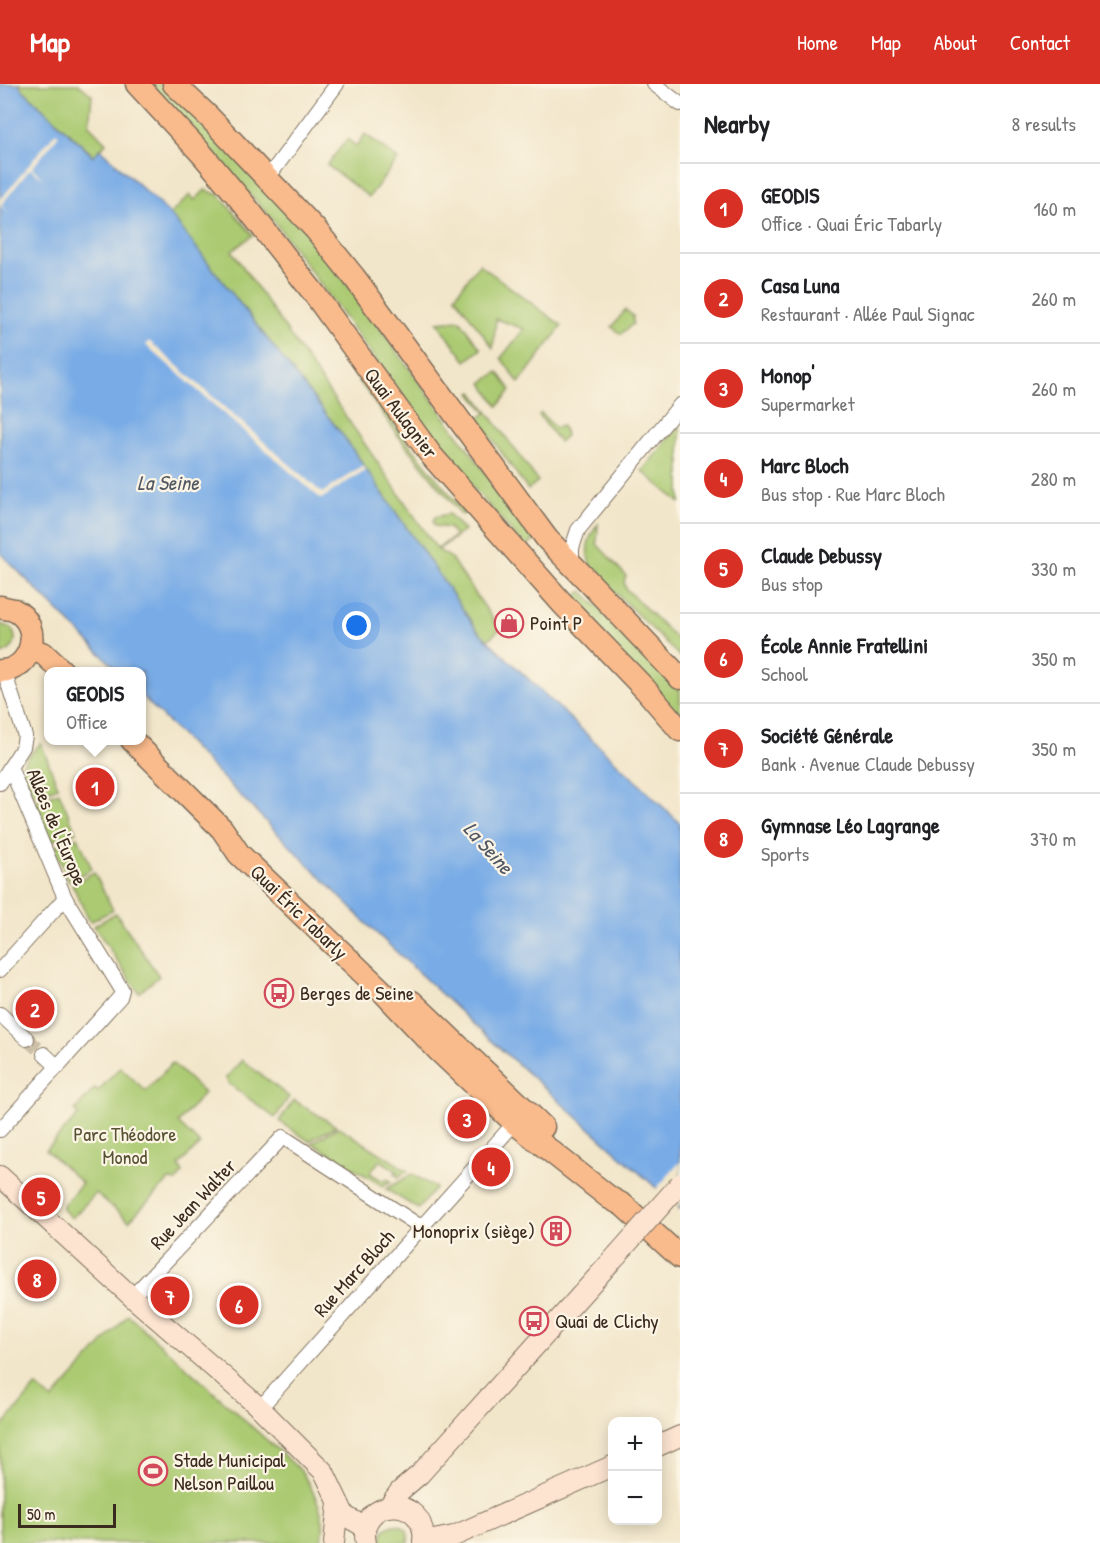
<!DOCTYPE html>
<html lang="en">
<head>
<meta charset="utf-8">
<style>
	body { margin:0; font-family:"Patrick Hand",sans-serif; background:#f2f2f2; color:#202124 }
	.controls { position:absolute; right:18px; bottom:18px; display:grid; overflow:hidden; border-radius:12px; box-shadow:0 3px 15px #0003 }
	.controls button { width:54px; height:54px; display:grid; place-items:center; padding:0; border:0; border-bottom:2px solid #e0e0e0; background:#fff; color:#202124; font:30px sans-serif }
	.scale { position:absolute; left:18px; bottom:15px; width:98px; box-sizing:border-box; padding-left:6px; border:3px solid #3b2a1e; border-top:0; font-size:16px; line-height:21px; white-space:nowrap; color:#3b2a1e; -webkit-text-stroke:4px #fcf5e5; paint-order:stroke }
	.you { position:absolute; left:357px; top:542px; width:21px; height:21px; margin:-15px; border:4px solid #fff; border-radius:50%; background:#1a73e8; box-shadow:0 0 0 9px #1a73e833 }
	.badge { display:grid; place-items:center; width:39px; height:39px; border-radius:50%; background:#d93025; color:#fff; font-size:20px; font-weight:700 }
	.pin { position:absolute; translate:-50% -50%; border:3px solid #fff; box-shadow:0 2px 6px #0006 }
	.popup { position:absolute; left:44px; top:583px; width:102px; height:78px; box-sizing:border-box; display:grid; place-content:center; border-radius:12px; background:#fff; filter:drop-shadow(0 2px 4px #0005); font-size:20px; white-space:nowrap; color:#757577 }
	.popup b { font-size:22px; color:#202124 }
	.popup::after { content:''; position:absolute; left:50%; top:100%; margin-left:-12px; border:12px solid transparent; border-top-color:#fff }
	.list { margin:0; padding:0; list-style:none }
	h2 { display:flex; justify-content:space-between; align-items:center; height:78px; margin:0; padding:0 24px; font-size:26px }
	h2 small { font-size:20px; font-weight:400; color:#757577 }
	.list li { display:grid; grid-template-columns:39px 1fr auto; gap:18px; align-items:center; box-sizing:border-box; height:90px; padding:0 24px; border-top:2px solid #e0e0e0 }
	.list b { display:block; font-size:22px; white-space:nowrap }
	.list p { margin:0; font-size:20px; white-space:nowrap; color:#757577 }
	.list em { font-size:20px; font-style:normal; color:#757577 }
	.map { position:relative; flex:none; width:680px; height:1459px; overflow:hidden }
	header { display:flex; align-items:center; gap:36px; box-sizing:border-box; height:84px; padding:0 30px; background:#d93025; color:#fff }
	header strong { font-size:28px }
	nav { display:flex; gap:33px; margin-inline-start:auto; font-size:21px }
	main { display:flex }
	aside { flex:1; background:#fff }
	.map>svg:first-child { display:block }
	.green { fill:#abca72; stroke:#737a48; stroke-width:1.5 }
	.water { fill:#79ace6; stroke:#5a6b82; stroke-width:1.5 }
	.pier { fill:#f2e6ca }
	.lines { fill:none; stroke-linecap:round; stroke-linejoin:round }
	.street-tunnel { stroke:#cdc0a8; stroke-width:14; stroke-dasharray:14 7; stroke-linecap:butt }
	.street-casing { stroke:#7b6c5a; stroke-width:16 }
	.secondary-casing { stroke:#7b6c5a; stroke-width:22 }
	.primary-casing { stroke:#7b6c5a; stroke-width:25 }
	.street { stroke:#fff; stroke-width:14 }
	.secondary { stroke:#fde4d1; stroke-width:20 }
	.primary { stroke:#fabb8c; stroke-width:22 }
	.secondary-bridge-casing { stroke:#7b6c5a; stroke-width:22; stroke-linecap:butt }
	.secondary-bridge { stroke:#fde4d1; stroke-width:20 }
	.labels { text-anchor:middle; stroke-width:4.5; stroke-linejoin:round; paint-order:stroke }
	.street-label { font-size:20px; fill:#3b2a1e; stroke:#fcf5e5 }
	.poi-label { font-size:20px; fill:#3b2a1e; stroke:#fcf5e5; text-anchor:start }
	.park-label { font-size:20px; fill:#575233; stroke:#fcf5e5 }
	.water-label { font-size:21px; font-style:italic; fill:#515864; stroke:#fcf5e5 }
</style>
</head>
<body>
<header>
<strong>Map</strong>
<nav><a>Home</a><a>Map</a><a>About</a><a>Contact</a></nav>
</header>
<main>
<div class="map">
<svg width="680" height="1459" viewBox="0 0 680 1459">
	<rect width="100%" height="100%" fill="#fcf5e5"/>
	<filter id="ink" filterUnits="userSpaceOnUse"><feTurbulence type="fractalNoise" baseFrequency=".0167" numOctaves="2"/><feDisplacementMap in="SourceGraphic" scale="12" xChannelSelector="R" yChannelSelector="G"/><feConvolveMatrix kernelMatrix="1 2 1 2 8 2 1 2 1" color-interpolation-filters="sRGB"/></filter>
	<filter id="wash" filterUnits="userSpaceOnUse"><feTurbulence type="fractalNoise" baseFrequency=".008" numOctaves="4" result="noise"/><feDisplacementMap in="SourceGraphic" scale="24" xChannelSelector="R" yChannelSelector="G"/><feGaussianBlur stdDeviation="1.35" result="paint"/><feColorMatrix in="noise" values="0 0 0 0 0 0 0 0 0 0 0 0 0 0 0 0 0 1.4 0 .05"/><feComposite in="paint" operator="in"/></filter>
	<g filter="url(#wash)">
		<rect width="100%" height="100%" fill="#f2e6ca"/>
		<g class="green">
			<path d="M19,0H78L92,11L89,41L106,59L94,72L21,4Z"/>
			<path d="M151,0H162L176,12L312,152L535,456L525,463L458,386L433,354L274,137Z"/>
			<path d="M365,50L398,75L369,113L327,81L347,55L356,62Z"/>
			<path d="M205,106L219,111L253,151L232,167L437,465L455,452L449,444L435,442L433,437L435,433L449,430L464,447L438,466L450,473L500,545L488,556L477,546L344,353L170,130L190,111L195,116Z"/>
			<path d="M479,180L562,242L519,299L501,274L524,245L496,235L493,264L455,212Z"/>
			<path d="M625,226L633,232V240L621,250L612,243Z"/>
			<path d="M460,236L481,265L466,277L437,238Z"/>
			<path d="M327,246L405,355L465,429L462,431L402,357L326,251Z"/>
			<path d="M498,288L511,306L498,322L482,299Z"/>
			<path d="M473,308L538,397L528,406L478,335L486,329L471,309Z"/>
			<path d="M541,329L555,344L562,342L566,352L559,358L539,331Z"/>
			<path d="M680,341V419L642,387Z"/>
			<path d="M598,440L597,460L626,492L624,498L626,505L680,558V573L592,485C584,468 587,455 598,440Z"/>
			<path d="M582,507L680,605V635L570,518Z"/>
			<path d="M0,540L11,544C19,555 14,567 1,570Z"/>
			<path d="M41,659L58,703L34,712L21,684L27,674Z"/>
			<path d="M59,708L76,748L52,757L35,717Z"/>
			<path d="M78,753L92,785L69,797L54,763Z"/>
			<path d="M94,788L113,826L90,838L72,800Z"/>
			<path d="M116,829L159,892L139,909L94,842Z"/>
			<path d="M242,976L289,1013L275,1034L228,999L226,994Z"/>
			<path d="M172,979L204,1009L178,1039L200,1060L179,1081L183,1089L176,1097L169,1096L129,1137L96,1109L72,1134L62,1125L64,1123L63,1121L82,1099L46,1066L79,1030L75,1026L95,1004L98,1007L120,983L146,1007Z"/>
			<path d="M294,1016L336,1042L309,1057L279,1037Z"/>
			<path d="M338,1043H339L408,1087L398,1093L394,1089L397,1087L380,1076L370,1089L383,1097L387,1095L391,1097L383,1102L312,1059Z"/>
			<path d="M412,1090L436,1104L418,1125L386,1105Z"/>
			<path d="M128,1231L300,1386C312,1403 331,1438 320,1459H0V1345L36,1302L52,1316Z"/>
			<path d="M394,1441H399L407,1446L409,1459H382C380,1449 385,1443 394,1441Z"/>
		</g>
		<path class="water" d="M0,0H19L21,4L93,72L100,65L170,130L344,353L477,546L680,739V1125L485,951L370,843L142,612V588L118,587L0,469Z"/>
		<g class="pier">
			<path d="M56,48L59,51L32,84L44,95L30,85L1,121L10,130L0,122V113L2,114Z"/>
			<path d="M149,257L322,409L362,382L365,386L321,415L146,261Z"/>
			<path d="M680,1078V1121L676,1125L655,1106Z"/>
		</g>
	</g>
	<g filter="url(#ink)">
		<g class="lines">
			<path class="street-tunnel" d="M27,955L44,970"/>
			<g class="street-casing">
				<g id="street">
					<path d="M654,0L680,20"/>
					<path d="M265,94L275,84L337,0"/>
					<path d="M572,481V464L578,446L680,321"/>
					<path d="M0,699L23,663L25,652L4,587"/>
					<path d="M0,886L65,814"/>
					<path d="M0,930L27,955"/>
					<path d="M44,970L58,983"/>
					<path d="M0,1046L120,913L122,906L65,814L10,683"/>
					<path d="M132,1213L283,1053L421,1143"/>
					<path d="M260,1324L518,1035"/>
				</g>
			</g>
			<g class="secondary-casing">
				<g id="secondary">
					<path d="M0,1092L132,1213L260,1324L324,1388L345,1432L365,1443"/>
					<path d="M658,1362L680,1352"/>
					<path d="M389,1422L400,1407L420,1390L617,1171"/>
					<path d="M423,1458L454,1452L612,1382"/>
					<path d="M334,1459L338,1418"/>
					<path d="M366,1459C356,1412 429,1409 423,1459"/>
				</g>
			</g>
			<g class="primary-casing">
				<g id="primary">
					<path d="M137,0L202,70L244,120L313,208L431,371L562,519L645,605L680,646"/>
					<path d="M174,0L209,33L316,146L354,193L547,455L587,496L680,594"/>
					<path d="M0,523C4,524 10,525 14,526C44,541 33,587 0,587"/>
					<path d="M31,565L44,570L63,588"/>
					<path d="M132,656L222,745L239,770L385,910L438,966L515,1039L610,1114L623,1121L680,1173"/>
					<path d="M412,918L543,1043"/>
				</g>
			</g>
			<use href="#street" class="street"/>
			<use href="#secondary" class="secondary"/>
			<use href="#primary" class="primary"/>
			<g class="secondary-bridge-casing">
				<path id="secondary-bridge" d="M617,1171L680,1100"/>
			</g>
			<use href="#secondary-bridge" class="secondary-bridge"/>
		</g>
	</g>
	<defs>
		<g id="shop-ring" transform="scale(1.5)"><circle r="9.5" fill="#fcf5e5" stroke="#d1495b" stroke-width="1.5"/><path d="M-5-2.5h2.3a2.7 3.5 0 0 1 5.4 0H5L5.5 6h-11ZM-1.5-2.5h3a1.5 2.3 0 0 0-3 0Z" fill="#d1495b"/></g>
		<g id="bus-ring" transform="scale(1.5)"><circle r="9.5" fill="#fcf5e5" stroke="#d1495b" stroke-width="1.5"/><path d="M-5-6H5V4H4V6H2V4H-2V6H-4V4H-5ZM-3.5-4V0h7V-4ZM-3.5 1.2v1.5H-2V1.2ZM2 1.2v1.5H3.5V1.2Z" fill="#d1495b"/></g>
		<g id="building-ring" transform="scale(1.5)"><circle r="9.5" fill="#fcf5e5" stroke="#d1495b" stroke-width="1.5"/><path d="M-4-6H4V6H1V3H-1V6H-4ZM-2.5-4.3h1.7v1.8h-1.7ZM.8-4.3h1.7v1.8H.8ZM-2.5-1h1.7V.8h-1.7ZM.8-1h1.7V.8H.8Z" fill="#d1495b"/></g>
		<g id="stadium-ring" transform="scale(1.5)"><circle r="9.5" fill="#fcf5e5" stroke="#d1495b" stroke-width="1.5"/><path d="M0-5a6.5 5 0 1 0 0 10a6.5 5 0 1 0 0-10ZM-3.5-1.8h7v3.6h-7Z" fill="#d1495b"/></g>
	</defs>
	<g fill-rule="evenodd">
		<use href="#shop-ring" x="509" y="539"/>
		<use href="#bus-ring" x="279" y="909"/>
		<use href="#building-ring" x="556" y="1147"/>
		<use href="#bus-ring" x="534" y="1237"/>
		<use href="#stadium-ring" x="153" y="1387"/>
	</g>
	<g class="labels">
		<g class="street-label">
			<text transform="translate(401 329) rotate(53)" y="7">Quai Aulagnier</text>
			<text transform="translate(57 743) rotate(67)" y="7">Allées de l'Europe</text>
			<text transform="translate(299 828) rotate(44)" y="7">Quai Éric Tabarly</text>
			<text transform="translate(193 1120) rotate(-47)" y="7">Rue Jean Walter</text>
			<text transform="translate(354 1189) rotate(-48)" y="7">Rue Marc Bloch</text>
		</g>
		<g class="poi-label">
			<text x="530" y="546">Point P</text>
			<text x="300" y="916">Berges de Seine</text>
			<text x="535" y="1154" text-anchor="end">Monoprix (siège)</text>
			<text x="555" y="1244">Quai de Clichy</text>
			<text x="174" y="1383">Stade Municipal<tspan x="174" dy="23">Nelson Paillou</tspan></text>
		</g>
		<g class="park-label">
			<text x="125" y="1057">Parc Théodore<tspan x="125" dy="23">Monod</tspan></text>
		</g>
		<g class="water-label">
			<text x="168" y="406">La Seine</text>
			<text transform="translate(488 764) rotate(48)" y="7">La Seine</text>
		</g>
	</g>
</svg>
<div class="controls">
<button>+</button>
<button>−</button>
</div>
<div class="scale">50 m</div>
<div class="you"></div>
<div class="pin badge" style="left:95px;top:703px">1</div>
<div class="popup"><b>GEODIS</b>Office</div>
<div class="pin badge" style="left:35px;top:925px">2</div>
<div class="pin badge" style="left:467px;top:1035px">3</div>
<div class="pin badge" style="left:491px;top:1083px">4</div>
<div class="pin badge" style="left:41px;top:1113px">5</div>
<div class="pin badge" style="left:239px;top:1221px">6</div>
<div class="pin badge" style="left:170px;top:1212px">7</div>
<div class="pin badge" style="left:37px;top:1195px">8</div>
</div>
<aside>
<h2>Nearby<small>8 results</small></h2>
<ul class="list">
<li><span class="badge">1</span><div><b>GEODIS</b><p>Office · Quai Éric Tabarly</p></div><em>160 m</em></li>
<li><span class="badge">2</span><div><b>Casa Luna</b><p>Restaurant · Allée Paul Signac</p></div><em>260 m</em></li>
<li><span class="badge">3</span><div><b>Monop'</b><p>Supermarket</p></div><em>260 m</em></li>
<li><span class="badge">4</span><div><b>Marc Bloch</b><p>Bus stop · Rue Marc Bloch</p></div><em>280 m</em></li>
<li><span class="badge">5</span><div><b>Claude Debussy</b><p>Bus stop</p></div><em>330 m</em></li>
<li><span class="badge">6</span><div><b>École Annie Fratellini</b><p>School</p></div><em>350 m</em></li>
<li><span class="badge">7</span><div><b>Société Générale</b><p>Bank · Avenue Claude Debussy</p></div><em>350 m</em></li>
<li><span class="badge">8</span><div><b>Gymnase Léo Lagrange</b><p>Sports</p></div><em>370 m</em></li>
</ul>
</aside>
</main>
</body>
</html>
